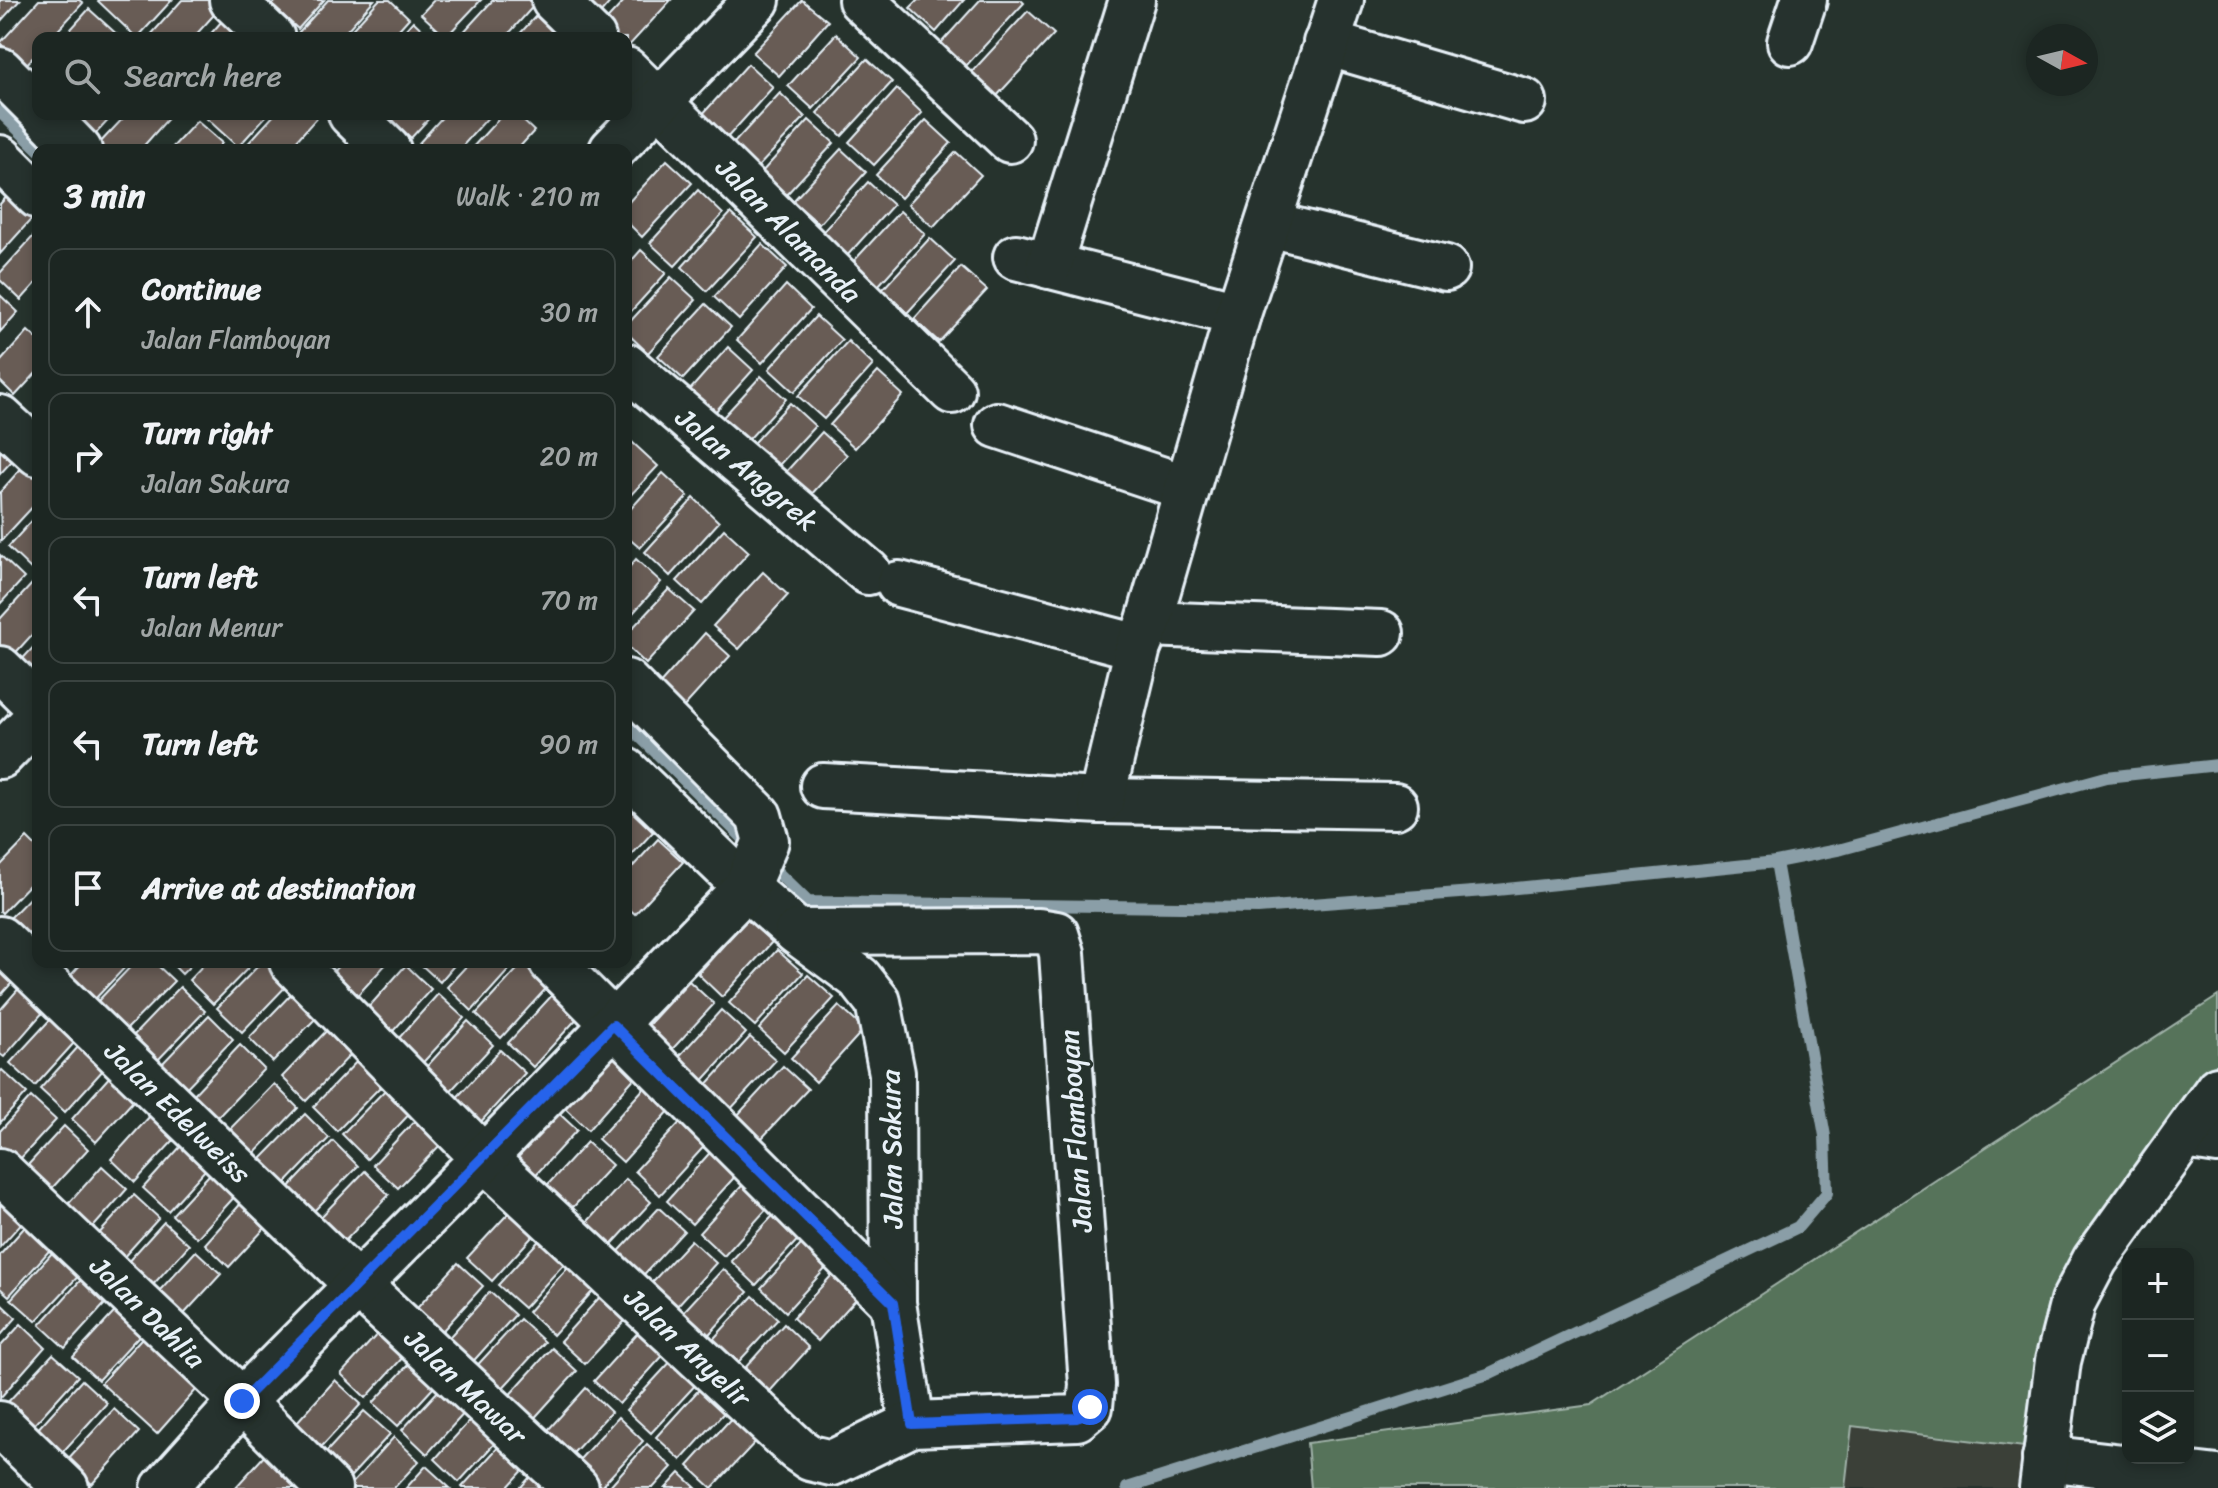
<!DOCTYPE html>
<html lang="en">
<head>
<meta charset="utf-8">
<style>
	body { margin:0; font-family:Sriracha,sans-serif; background:#29322f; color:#f1f3f6 }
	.controls { position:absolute; right:24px; bottom:24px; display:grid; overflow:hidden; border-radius:16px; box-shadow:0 4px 12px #0003 }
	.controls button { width:72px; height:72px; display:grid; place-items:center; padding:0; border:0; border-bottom:2px solid #3a4340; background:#1c2622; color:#f1f3f6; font:40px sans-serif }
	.compass { position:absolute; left:2026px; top:24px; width:72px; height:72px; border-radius:50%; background:#1c2622; box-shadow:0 4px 12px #0003; rotate:98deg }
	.stop { position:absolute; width:24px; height:24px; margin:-18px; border:6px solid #2563eb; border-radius:50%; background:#fff }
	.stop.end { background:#2563eb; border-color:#fff; box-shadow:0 2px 8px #0008 }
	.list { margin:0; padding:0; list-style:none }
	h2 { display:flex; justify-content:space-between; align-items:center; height:104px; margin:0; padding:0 32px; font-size:34px }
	h2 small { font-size:26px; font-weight:400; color:#a0a5a5 }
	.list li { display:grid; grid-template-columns:52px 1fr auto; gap:24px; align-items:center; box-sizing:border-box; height:128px; margin:0 16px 16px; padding:0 16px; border:2px solid #3a4340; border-radius:16px }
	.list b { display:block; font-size:30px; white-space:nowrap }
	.list p { margin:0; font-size:26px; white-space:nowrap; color:#a0a5a5 }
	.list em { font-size:26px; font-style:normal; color:#a0a5a5 }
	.icon { flex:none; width:44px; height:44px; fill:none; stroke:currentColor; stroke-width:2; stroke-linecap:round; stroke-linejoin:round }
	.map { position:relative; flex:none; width:2218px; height:1488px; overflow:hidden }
	.search { position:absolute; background:#1c2622; box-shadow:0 4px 12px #0003; left:32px; top:32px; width:600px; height:88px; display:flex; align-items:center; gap:20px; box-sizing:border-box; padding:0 28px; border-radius:16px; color:#a0a5a5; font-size:30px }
	.panel { position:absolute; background:#1c2622; box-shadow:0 4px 12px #0003; left:32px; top:144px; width:600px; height:824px; border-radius:16px }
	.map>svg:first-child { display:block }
	.built { fill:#3a3f39 }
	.green { fill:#57735a; stroke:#a0b2a9; stroke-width:2 }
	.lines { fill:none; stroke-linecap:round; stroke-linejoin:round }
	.stream { stroke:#8a9ea7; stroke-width:12 }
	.building { fill:#675b54; stroke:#e8f1f8; stroke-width:2 }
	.minor-casing { stroke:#e8f1f8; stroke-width:50 }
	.major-casing { stroke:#e8f1f8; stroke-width:50 }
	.minor { stroke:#26332d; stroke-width:44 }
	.major { stroke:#26332d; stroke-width:44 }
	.route { stroke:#2563eb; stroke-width:10 }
	.labels { text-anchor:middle; stroke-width:6; stroke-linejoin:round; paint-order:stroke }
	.street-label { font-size:28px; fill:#e8f1f8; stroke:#26332d }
</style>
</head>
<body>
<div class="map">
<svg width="2218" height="1488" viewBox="0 0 2218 1488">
	<rect width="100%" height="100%" fill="#26332d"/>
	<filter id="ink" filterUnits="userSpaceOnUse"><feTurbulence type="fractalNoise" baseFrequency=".0125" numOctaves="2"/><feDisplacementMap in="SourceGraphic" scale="16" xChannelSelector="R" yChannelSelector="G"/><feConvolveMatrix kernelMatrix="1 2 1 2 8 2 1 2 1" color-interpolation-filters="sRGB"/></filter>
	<g filter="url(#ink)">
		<path class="built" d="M1852,1426L2050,1450L2047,1488H1845Z"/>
		<path class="green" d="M2218,996V1082L2074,1284L2050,1450L1852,1426L1845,1488H1311L1307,1443L1591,1405Z"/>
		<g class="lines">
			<g class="stream">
				<path d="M0,112L39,150"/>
				<path d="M626,723L752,847"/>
				<path d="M765,860L808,902L1258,908L1486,891L1776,862L1842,849L2106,777L2218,765"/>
				<path d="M1127,1488L1488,1374L1798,1227L1827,1193L1825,1136L1776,862"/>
			</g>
		</g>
		<g class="building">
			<path d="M0,0H20L0,22Z"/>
			<path d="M39,0H79L83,3L51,38H38V52L24,67L0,43Z"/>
			<path d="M99,0H172L137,38L98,1Z"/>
			<path d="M182,0H214L221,7L193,38H148Z"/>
			<path d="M277,0H324L298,29L272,5Z"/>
			<path d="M328,0H374L340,38H303L298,33Z"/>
			<path d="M379,0H390L409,18L391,38H344Z"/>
			<path d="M434,0H481L446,37L421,14Z"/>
			<path d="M493,0H535L537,2L505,38H458Z"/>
			<path d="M571,0H612L594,21Z"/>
			<path d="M625,0H671L626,49V38H612L600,27Z"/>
			<path d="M802,0L828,21L779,76L753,53Z"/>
			<path d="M918,0H964L936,32L910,8Z"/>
			<path d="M980,0H1021L1024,3L964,68L940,44Z"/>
			<path d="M544,7L562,38H516Z"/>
			<path d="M89,9L121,38H63Z"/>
			<path d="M1028,11L1054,34L995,98L969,75Z"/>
			<path d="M229,13L257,38H207Z"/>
			<path d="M413,21L431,38H398Z"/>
			<path d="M836,34L861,57L813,109L788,86Z"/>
			<path d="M867,59L892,82L842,136L817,113Z"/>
			<path d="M748,64L773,87L725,140L700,117Z"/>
			<path d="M897,89L922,113L874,165L849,142Z"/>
			<path d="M780,93L805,117L757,168L732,145Z"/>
			<path d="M68,114H114L90,140Z"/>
			<path d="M127,114H172L140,150H102L97,146Z"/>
			<path d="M208,114H268L238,147L205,117Z"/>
			<path d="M275,114H320L288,150H242Z"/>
			<path d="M387,114H433L411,138Z"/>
			<path d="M445,114H491L459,150H426L419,143Z"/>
			<path d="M503,114H516L534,131L517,150H470Z"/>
			<path d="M809,120L834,143L786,195L761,173Z"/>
			<path d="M926,120L951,143L901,198L876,175Z"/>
			<path d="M197,121L222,143L216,150H170Z"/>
			<path d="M841,149L866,172L819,224L793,201Z"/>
			<path d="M956,152L981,175L933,227L908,204Z"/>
			<path d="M667,160L692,183L642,237L626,221V205Z"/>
			<path d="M868,182L893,205L845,258L820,235Z"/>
			<path d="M698,190L723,214L675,266L650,243Z"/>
			<path d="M11,192L36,214L0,254V204Z"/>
			<path d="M900,211L925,234L878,286L852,263Z"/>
			<path d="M731,213L757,237L707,291L682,267Z"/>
			<path d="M38,231V281L21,300L0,280V273Z"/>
			<path d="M930,238L955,261L907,313L882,290Z"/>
			<path d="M762,244L787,267L739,320L714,297Z"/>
			<path d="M641,250L666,273L626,317V267Z"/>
			<path d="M961,267L987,290L939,342L914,319Z"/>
			<path d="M671,277L696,300L648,353L626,332V326Z"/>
			<path d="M786,285L811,309L762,363L737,340Z"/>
			<path d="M0,295L18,312L0,332Z"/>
			<path d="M706,304L731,327L683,379L658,356Z"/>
			<path d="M816,316L842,340L794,392L769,369Z"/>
			<path d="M28,331L38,340V371L15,396L0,381V362Z"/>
			<path d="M848,341L873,365L824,419L798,396Z"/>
			<path d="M728,347L753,370L706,422L681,400Z"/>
			<path d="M878,372L903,395L855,448L830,425Z"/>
			<path d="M761,376L786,399L738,451L713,428Z"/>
			<path d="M790,403L815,426L767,478L742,455Z"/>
			<path d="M0,430L22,450L0,474Z"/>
			<path d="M822,432L847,455L800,507L775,484Z"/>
			<path d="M632,442L658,466L626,500V449Z"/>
			<path d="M25,464L38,476V501L1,541L0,492Z"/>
			<path d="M663,473L688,496L640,548L626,536V514Z"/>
			<path d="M694,498L719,522L670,576L645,552Z"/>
			<path d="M38,514V565L33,571L8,547Z"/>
			<path d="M724,529L749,552L702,604L677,581Z"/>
			<path d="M0,555L24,578L0,604Z"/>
			<path d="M636,559L661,582L626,621V571Z"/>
			<path d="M763,572L788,595L739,649L713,626Z"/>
			<path d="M32,584L38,589V628L9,660L0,651V619Z"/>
			<path d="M669,589L694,611L646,664L626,645V635Z"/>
			<path d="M705,633L730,656L682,709L658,686Z"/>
			<path d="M38,642V685L17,665Z"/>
			<path d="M628,808L653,832L626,861V810Z"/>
			<path d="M27,838L38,849V876L2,913L0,911V866Z"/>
			<path d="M658,839L683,862L635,914L626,906V874Z"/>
			<path d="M38,889V938L34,942L9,919Z"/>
			<path d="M747,919L772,942L722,997L698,974Z"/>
			<path d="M777,950L803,973L755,1026L729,1003Z"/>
			<path d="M0,957L19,975L0,996Z"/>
			<path d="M83,962H130L94,1000L70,976Z"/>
			<path d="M135,962H154L174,981L124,1032L95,1004Z"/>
			<path d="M170,962H194L182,974Z"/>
			<path d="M206,962H254L213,1004L189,980Z"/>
			<path d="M262,962H276L293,979L242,1032L217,1008Z"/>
			<path d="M342,962H388L354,999L329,976Z"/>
			<path d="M418,962H457L440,982Z"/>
			<path d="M470,962H516L472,1011L447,987Z"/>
			<path d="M524,962H528L551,983L501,1038L476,1014Z"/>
			<path d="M406,965L431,989L384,1041L359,1018Z"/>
			<path d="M808,975L834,998L784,1052L759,1029Z"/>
			<path d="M27,979L52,1002L4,1057L0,1054V1010Z"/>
			<path d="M689,981L714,1004L666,1056L641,1033Z"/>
			<path d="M180,987L205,1011L156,1062L131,1038Z"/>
			<path d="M298,987L323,1011L273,1062L249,1038Z"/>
			<path d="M556,991L581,1014L533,1067L508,1043Z"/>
			<path d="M438,994L464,1018L416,1070L391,1047Z"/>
			<path d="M839,1006L864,1029L816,1082L791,1058Z"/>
			<path d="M721,1010L746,1033L699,1085L674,1062Z"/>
			<path d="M58,1011L83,1033L35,1086L10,1063Z"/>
			<path d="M209,1015L233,1039L184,1090L160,1066Z"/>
			<path d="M468,1021L493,1045L445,1097L420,1074Z"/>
			<path d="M333,1024L357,1048L306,1101L282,1077Z"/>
			<path d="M89,1035L114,1058L65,1112L40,1089Z"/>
			<path d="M750,1037L776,1060L728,1112L703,1089Z"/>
			<path d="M240,1045L264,1069L216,1119L192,1096Z"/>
			<path d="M500,1050L525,1073L477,1126L452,1103Z"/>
			<path d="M612,1052L637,1075L588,1130L563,1106Z"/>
			<path d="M362,1056L387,1080L337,1131L313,1107Z"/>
			<path d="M119,1066L144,1089L96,1142L72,1119Z"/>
			<path d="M783,1066L808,1089L760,1140L735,1118Z"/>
			<path d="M2,1070L27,1093L0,1123V1072Z"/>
			<path d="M393,1082L417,1106L367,1159L342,1134Z"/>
			<path d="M274,1084L298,1108L249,1159L224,1135Z"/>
			<path d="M646,1086L671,1109L623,1162L598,1139Z"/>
			<path d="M31,1097L56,1120L8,1172L0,1164V1131Z"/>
			<path d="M160,1105L185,1128L135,1182L111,1159Z"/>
			<path d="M552,1107L577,1130L529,1182L504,1159Z"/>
			<path d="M422,1113L447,1138L398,1188L373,1165Z"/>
			<path d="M305,1114L329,1138L280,1189L256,1164Z"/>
			<path d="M684,1118L709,1141L660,1195L635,1171Z"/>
			<path d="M64,1126L88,1149L41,1200L16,1178Z"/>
			<path d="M191,1135L215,1159L168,1211L143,1188Z"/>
			<path d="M333,1141L358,1166L309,1216L284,1193Z"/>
			<path d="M587,1142L612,1165L564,1217L539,1194Z"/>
			<path d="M714,1148L740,1171L692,1224L667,1201Z"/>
			<path d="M222,1161L247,1183L197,1238L172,1215Z"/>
			<path d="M102,1166L127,1189L80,1242L55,1219Z"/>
			<path d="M365,1171L389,1195L340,1246L316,1222Z"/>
			<path d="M749,1178L774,1201L724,1256L699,1233Z"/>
			<path d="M626,1179L651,1202L603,1254L579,1231Z"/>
			<path d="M252,1191L277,1215L229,1267L205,1244Z"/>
			<path d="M134,1195L159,1218L112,1270L87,1247Z"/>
			<path d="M0,1196L27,1217L0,1247Z"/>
			<path d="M517,1204L542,1226L492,1281L467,1258Z"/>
			<path d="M659,1208L684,1231L636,1283L611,1260Z"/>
			<path d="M779,1209L804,1233L756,1285L731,1261Z"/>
			<path d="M31,1220L56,1243L9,1296L0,1288V1255Z"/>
			<path d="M164,1222L189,1245L141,1298L116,1275Z"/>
			<path d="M546,1233L571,1256L524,1308L498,1285Z"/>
			<path d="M811,1234L836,1257L786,1312L761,1288Z"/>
			<path d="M691,1240L716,1263L668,1316L643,1292Z"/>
			<path d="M60,1244L86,1268L36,1321L11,1299Z"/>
			<path d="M196,1251L221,1274L173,1326L148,1303Z"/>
			<path d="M577,1257L602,1281L553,1335L528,1312Z"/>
			<path d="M458,1263L483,1286L435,1339L410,1316Z"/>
			<path d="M841,1265L866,1288L818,1341L793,1318Z"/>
			<path d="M723,1269L748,1292L700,1344L675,1321Z"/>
			<path d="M88,1272L113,1295L65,1348L40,1325Z"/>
			<path d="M608,1288L633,1312L585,1364L560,1341Z"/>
			<path d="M490,1292L515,1315L468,1367L443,1344Z"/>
			<path d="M753,1296L778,1319L730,1371L705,1348Z"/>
			<path d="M0,1303L16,1318L0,1336Z"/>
			<path d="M123,1303L148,1326L98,1380L73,1357Z"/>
			<path d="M520,1319L545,1342L497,1394L472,1371Z"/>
			<path d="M390,1320L415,1344L366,1398L341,1374Z"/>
			<path d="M21,1324L45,1347L0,1398V1347Z"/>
			<path d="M784,1324L809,1348L762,1400L737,1377Z"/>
			<path d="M643,1327L668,1350L619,1404L594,1381Z"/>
			<path d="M149,1330L204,1381L157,1434L101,1383Z"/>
			<path d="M552,1348L577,1371L530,1423L505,1400Z"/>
			<path d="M421,1351L446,1374L398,1426L373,1403Z"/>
			<path d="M53,1354L78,1376L31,1428L5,1405Z"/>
			<path d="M674,1358L699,1381L651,1433L626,1410Z"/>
			<path d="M452,1376L477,1399L427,1454L402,1430Z"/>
			<path d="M82,1380L107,1403L59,1456L35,1432Z"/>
			<path d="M335,1380L361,1404L313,1456L287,1433Z"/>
			<path d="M705,1383L730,1406L681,1460L656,1437Z"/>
			<path d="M586,1388L611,1412L563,1464L538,1441Z"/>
			<path d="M482,1407L507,1430L459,1482L435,1459Z"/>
			<path d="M114,1409L139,1432L92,1484L66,1461Z"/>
			<path d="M364,1411L390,1434L342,1486L317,1462Z"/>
			<path d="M735,1414L760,1437L712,1488L688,1466Z"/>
			<path d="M618,1417L643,1441L600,1488H591L571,1469Z"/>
			<path d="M512,1432L537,1455L507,1488H463L462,1487Z"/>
			<path d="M394,1437L419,1461L394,1488H348Z"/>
			<path d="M647,1444L672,1467L653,1488H608Z"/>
			<path d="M266,1454L298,1488H235Z"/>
			<path d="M542,1464L566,1488H520Z"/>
			<path d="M426,1466L450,1488H406Z"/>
			<path d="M680,1473L696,1488H666Z"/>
		</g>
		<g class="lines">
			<g class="minor-casing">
				<g id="minor">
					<path d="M232,0L272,38"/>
					<path d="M554,0L593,38"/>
					<path d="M861,0L1010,140"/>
					<path d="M1790,42L1804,0"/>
					<path d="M1326,43L1524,101"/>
					<path d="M0,70L38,108"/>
					<path d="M626,70L952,391"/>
					<path d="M44,114L79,150"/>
					<path d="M351,114L388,150"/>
					<path d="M612,150L757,0"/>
					<path d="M0,158L38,196"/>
					<path d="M1269,224L1446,268"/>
					<path d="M1016,257L1238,314"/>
					<path d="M1049,266L1132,0"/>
					<path d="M626,366L868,572"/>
					<path d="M0,418L38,453"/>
					<path d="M997,425L1187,488"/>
					<path d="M899,584L1138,647"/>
					<path d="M1148,624L1381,633"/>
					<path d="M0,669L38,706"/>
					<path d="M0,756L38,717"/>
					<path d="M626,771L746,887L797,932L859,978L878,1002L892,1073L893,1303L912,1424"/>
					<path d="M823,786L1101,801L1395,806"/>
					<path d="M1101,801L1138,647L1148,624L1238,314L1341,0"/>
					<path d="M0,939L345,1273L576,1488"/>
					<path d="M292,962L484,1158L797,1449L810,1458L832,1463L912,1424L1077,1418L1090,1407L1092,1385L1062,953L1056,934L1038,931L797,932"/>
					<path d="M552,962L893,1303"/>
					<path d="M2185,1136L2218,1141"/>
					<path d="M0,1171L242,1401L329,1488"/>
					<path d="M0,1424L66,1488"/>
					<path d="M2045,1458L2218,1478"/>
					<path d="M164,1488L242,1401L484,1158L746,887L766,841L759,816L626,682"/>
				</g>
			</g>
			<g class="major-casing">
				<path id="major" d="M2042,1488L2058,1361L2073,1302L2095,1260L2218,1089"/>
			</g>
			<use href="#minor" class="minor"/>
			<use href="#major" class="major"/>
		</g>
	</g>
	<g class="lines" filter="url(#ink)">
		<path class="route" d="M242,1401L613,1025L893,1303L912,1424L1077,1418L1090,1407"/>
	</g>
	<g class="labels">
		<g class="street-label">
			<text transform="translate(789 230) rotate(45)" y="10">Jalan Alamanda</text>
			<text transform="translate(747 469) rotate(40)" y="10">Jalan Anggrek</text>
			<text transform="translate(178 1112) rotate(44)" y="10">Jalan Edelweiss</text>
			<text transform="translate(1075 1131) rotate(-94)" y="10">Jalan Flamboyan</text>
			<text transform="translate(891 1149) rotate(-91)" y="10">Jalan Sakura</text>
			<text transform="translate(148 1312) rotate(44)" y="10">Jalan Dahlia</text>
			<text transform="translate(688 1347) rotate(43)" y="10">Jalan Anyelir</text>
			<text transform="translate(466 1386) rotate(43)" y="10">Jalan Mawar</text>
		</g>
	</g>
</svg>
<div class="controls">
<button>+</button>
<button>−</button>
<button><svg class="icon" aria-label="layers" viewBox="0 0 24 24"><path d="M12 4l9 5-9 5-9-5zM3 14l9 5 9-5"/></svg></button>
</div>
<svg class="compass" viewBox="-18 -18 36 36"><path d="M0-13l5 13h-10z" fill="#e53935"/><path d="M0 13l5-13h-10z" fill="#a0a5a5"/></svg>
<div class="stop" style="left:1090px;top:1407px"></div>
<div class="stop end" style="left:242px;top:1401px"></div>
<div class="search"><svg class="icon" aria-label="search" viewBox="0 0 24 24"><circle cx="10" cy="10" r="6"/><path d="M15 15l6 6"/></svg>Search here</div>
<section class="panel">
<h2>3 min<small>Walk · 210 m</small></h2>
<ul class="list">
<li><svg class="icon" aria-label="ahead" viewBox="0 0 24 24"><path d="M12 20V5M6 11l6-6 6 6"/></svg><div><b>Continue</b><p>Jalan Flamboyan</p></div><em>30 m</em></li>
<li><svg class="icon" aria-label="right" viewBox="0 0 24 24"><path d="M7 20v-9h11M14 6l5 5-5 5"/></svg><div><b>Turn right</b><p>Jalan Sakura</p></div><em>20 m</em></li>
<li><svg class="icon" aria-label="left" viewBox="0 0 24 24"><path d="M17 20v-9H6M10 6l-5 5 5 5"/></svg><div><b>Turn left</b><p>Jalan Menur</p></div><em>70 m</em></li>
<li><svg class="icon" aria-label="left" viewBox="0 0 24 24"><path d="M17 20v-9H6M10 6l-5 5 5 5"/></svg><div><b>Turn left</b></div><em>90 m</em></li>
<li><svg class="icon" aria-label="arrive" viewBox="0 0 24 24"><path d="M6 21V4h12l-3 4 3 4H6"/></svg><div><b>Arrive at destination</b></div></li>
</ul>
</section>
</div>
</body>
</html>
